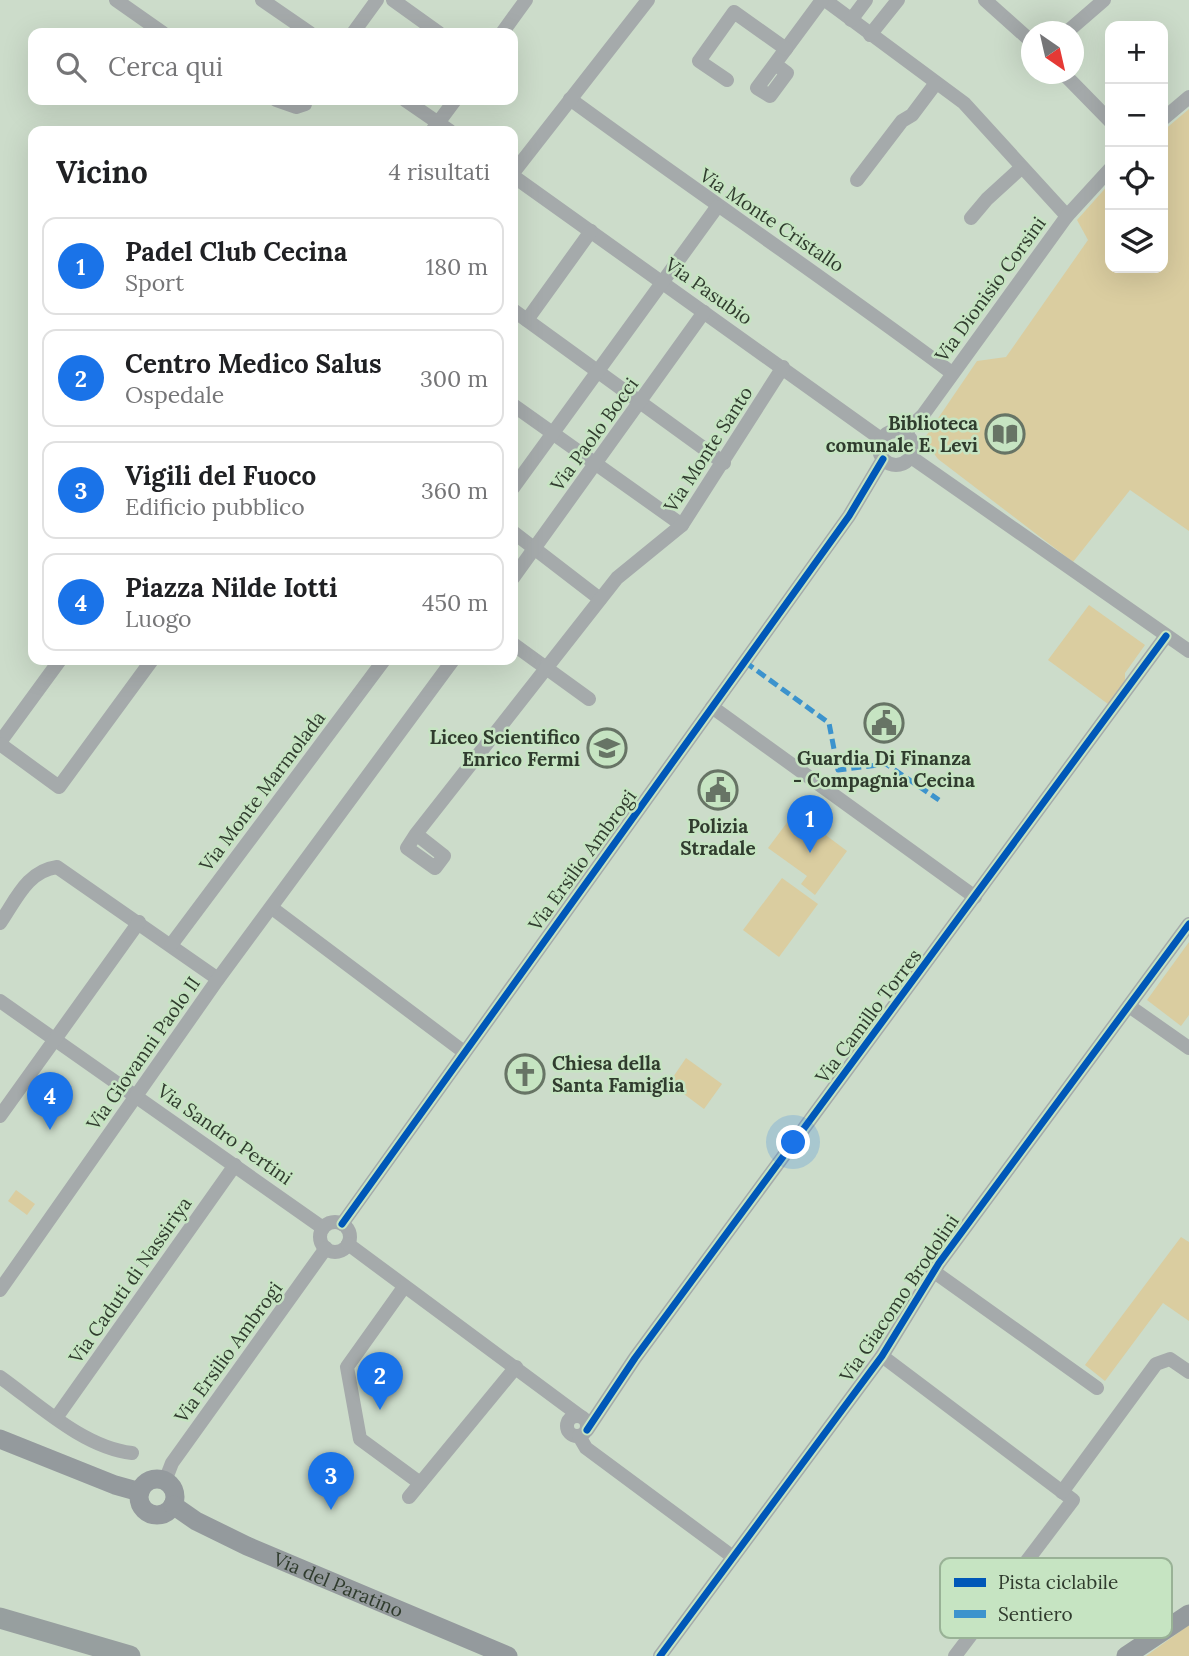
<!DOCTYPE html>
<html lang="it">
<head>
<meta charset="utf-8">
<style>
	body { margin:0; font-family:Lora,serif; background:#f2f2f2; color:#202124 }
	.controls { position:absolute; right:21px; top:21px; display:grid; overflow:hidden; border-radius:14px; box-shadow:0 7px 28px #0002 }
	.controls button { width:63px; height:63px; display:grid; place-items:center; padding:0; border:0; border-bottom:2px solid #e0e0e0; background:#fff; color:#202124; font:35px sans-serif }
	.compass { position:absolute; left:1021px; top:21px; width:63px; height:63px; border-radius:50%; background:#fff; box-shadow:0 7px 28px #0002; rotate:146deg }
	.you { position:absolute; left:794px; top:1143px; width:24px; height:24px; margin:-18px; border:5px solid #fff; border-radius:50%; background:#1a73e8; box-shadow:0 0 0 10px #1a73e833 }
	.badge { display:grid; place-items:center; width:46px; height:46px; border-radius:50%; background:#1a73e8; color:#fff; font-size:23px; font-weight:700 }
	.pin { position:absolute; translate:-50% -58px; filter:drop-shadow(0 2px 4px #0008) }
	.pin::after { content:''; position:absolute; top:37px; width:24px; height:21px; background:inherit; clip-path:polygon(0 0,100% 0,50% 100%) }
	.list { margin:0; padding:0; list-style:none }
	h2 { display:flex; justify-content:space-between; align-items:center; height:91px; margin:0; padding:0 28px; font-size:30px }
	h2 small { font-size:23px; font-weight:400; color:#757577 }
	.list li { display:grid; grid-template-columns:46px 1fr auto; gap:21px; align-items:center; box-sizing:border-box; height:98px; margin:0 14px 14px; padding:0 14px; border:2px solid #e0e0e0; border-radius:14px }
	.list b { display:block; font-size:26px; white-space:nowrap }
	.list p { margin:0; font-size:23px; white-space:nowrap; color:#757577 }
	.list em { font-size:23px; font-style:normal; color:#757577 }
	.icon { flex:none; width:38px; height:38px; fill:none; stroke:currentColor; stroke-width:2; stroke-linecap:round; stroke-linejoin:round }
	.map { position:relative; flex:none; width:1189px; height:1656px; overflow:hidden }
	.search { position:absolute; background:#fff; box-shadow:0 7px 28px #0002; left:28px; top:28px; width:490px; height:77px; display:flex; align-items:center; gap:18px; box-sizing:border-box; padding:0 24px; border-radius:14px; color:#757577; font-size:26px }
	.panel { position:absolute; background:#fff; box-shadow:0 7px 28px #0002; left:28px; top:126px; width:490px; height:539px; border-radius:14px }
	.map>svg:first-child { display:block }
	.green { fill:#dacda0 }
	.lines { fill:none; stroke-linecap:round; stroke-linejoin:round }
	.minor { stroke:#a5aaab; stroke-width:14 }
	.major { stroke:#949a9d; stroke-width:19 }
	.highway { stroke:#979f9f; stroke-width:21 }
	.quiet { stroke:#3c93cd; stroke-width:5; stroke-dasharray:10 5; stroke-linecap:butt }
	.cycleway-casing { stroke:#c6e4c2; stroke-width:11 }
	.cycleway { stroke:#0057b8; stroke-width:7 }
	.labels { text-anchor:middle; stroke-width:5; stroke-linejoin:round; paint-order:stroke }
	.street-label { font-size:19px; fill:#303c2e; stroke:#c6e4c2 }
	.poi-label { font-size:19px; font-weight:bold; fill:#303c2e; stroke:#c6e4c2; text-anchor:end }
	.key { fill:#c6e4c2; stroke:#99b296; stroke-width:2 }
	.key-label { font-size:19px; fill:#303c2e }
</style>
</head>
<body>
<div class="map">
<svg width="1189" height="1656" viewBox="0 0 1189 1656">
	<rect width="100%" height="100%" fill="#ccdcca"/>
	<g class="green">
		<path d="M1189,109V531L1130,490L1073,562L938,459L929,447L926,436L977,361L1006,357L1088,240L1077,220L1110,183V268H1163V131Z"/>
		<path d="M1089,605L1145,645L1125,673V681L1108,704L1048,660Z"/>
		<path d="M795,812L847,851L815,895L801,884L807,876L768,848Z"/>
		<path d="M782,878L818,904L779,957L743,930Z"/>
		<path d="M1189,942V1015L1181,1026L1147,1000Z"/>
		<path d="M686,1058L722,1084L704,1109L669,1083Z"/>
		<path d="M16,1190L35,1204L27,1215L8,1201Z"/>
		<path d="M1181,1237L1189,1242V1321L1163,1303L1105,1381L1085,1365Z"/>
		<path d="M1189,1625V1656H1146Z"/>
	</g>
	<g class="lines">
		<g class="minor">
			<path d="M116,0L163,33"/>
			<path d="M262,0L310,33"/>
			<path d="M393,0L439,33"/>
			<path d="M825,0L964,103L1067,216"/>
			<path d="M985,0L1032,42"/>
			<path d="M851,20L866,0"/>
			<path d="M1067,32L1104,0"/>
			<path d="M353,33L377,0"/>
			<path d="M502,33L526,0"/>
			<path d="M870,35L898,0"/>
			<path d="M775,64L787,73L770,96L757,88L822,0"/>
			<path d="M1064,74L1110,121"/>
			<path d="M727,80L699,61L734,12L786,49"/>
			<path d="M570,99C697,192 826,279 952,373"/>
			<path d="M276,100L296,107L305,104V100"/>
			<path d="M405,100L450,131"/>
			<path d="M1163,119L1189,97"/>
			<path d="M432,131L455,100"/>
			<path d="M513,173L648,0"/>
			<path d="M513,176L881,439"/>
			<path d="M857,180L902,121L912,115L936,83"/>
			<path d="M971,218L987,199L1021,168"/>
			<path d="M513,310L724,463"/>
			<path d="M527,320L591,231"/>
			<path d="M513,405L682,525"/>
			<circle cx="896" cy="448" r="17"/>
			<path d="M904,433L923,415L1067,216L1110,169"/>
			<path d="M911,457L1189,651"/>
			<path d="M513,488L717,207"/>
			<path d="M513,532L600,599"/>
			<path d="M513,578L704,312"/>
			<path d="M513,644L589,699"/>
			<path d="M712,707L975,897"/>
			<path d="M0,742L60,660"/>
			<path d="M0,744L59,787L152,660"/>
			<path d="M416,834L444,856L435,868L407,848L416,834L617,578L682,525L783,367"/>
			<path d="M272,908L464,1052"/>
			<path d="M0,923C16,900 27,871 57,867L218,979"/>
			<path d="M171,945L384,660"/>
			<path d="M0,1001L323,1228"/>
			<path d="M1129,1006L1189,1048"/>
			<path d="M0,1116L139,922"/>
			<circle cx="335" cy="1237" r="15"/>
			<path d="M342,1224L849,516L883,459"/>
			<path d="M348,1244L580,1416"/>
			<path d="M933,1271L1097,1388"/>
			<path d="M404,1287L347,1367L360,1439L420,1483"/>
			<path d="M0,1290L218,979L453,660"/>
			<path d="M882,1356L1073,1500L955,1656"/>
			<path d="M0,1377C38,1404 84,1448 132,1453"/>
			<circle cx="577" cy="1426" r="10"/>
			<path d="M56,1418L235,1165"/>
			<path d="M587,1430L635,1358L1166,636"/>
			<path d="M579,1436L586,1448L733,1557"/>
			<path d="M165,1481L172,1463L326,1248"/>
			<path d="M1062,1492L1156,1364L1170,1359L1189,1372"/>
			<path d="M409,1497L516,1367"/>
			<path d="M660,1656L882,1356L939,1263L1189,924"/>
		</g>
		<g class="major">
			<path d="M0,1439L115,1485L140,1492"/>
			<circle cx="157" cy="1497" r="18"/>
			<path id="s1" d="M173,1505L196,1521L247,1546L508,1656"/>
			<path d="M1126,1656L1189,1614"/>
		</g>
		<path class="highway" d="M0,1618L130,1656"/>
		<path class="quiet" d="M745,662L829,723L838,770L886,764L939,800"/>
		<g class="cycleway-casing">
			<g id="cycleway">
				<path d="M342,1224L849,516L883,459"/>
				<path d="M587,1430L635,1358L1166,636"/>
				<path d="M660,1656L882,1356L939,1263L1189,924"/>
			</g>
		</g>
		<use href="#cycleway" class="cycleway"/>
	</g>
	<defs>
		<g id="library-ring" transform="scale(2.0125)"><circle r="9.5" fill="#c6e4c2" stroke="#677465" stroke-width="1.5"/><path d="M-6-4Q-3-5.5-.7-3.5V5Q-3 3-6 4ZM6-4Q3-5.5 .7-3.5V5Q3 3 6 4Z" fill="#677465"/></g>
		<g id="civic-ring" transform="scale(2.0125)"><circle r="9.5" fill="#c6e4c2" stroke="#677465" stroke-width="1.5"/><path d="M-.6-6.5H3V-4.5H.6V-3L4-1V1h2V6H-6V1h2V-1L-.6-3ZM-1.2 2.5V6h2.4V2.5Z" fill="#677465"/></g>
		<g id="school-ring" transform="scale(2.0125)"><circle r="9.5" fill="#c6e4c2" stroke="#677465" stroke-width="1.5"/><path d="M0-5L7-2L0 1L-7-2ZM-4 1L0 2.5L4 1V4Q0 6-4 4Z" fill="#677465"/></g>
		<g id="church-ring" transform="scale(2.0125)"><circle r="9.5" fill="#c6e4c2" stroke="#677465" stroke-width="1.5"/><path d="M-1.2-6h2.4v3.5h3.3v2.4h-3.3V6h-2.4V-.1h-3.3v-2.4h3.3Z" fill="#677465"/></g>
	</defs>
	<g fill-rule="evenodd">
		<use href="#library-ring" x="1005" y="434"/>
		<use href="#civic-ring" x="884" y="723"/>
		<use href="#school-ring" x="607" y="748"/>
		<use href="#civic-ring" x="718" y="790"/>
		<use href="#church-ring" x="525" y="1074"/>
	</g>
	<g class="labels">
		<g class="street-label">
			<text transform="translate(772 220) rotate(34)" y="7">Via Monte Cristallo</text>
			<text transform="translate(990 289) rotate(-54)" y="7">Via Dionisio Corsini</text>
			<text transform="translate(709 291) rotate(35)" y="7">Via Pasubio</text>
			<text transform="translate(594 434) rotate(-54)" y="7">Via Paolo Bocci</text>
			<text transform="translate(708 449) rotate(-57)" y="7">Via Monte Santo</text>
			<text transform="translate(262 791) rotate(-53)" y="7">Via Monte Marmolada</text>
			<text transform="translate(582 860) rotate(-54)" y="7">Via Ersilio Ambrogi</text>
			<text transform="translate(868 1016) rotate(-53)" y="7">Via Camillo Torres</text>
			<text transform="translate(143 1053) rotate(-55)" y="7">Via Giovanni Paolo II</text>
			<text transform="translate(225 1134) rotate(35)" y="7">Via Sandro Pertini</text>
			<text transform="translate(130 1280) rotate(-55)" y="7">Via Caduti di Nassiriya</text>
			<text transform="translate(899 1298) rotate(-56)" y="7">Via Giacomo Brodolini</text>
			<text transform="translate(228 1352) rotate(-54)" y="7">Via Ersilio Ambrogi</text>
			<text dy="7" stroke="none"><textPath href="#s1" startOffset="184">Via del Paratino</textPath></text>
		</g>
		<g class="poi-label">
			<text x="978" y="430">Biblioteca<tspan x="978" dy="22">comunale E. Levi</tspan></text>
			<text x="580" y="744">Liceo Scientifico<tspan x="580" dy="22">Enrico Fermi</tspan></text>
			<text x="884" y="765" text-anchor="middle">Guardia Di Finanza<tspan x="884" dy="22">- Compagnia Cecina</tspan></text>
			<text x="718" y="833" text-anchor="middle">Polizia<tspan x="718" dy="22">Stradale</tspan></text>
			<text x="552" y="1070" text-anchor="start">Chiesa della<tspan x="552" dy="22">Santa Famiglia</tspan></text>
		</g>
	</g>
	<rect x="940" y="1558" width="232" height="80" rx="10" class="key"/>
	<rect x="954" y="1578" width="32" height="9" fill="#0057b8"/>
	<rect x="954" y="1610" width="32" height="8" fill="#3c93cd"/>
	<g class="key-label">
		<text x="998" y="1589">Pista ciclabile</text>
		<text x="998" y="1621">Sentiero</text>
	</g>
</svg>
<div class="controls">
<button>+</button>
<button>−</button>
<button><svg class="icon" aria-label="locate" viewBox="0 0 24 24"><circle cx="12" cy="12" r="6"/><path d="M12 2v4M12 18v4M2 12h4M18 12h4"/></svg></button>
<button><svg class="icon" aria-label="layers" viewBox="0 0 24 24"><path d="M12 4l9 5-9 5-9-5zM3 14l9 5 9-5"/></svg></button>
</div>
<svg class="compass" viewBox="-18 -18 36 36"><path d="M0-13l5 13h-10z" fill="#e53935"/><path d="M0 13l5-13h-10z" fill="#757577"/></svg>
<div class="you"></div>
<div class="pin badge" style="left:810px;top:853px">1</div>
<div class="pin badge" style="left:380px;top:1410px">2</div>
<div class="pin badge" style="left:331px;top:1510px">3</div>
<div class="pin badge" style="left:50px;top:1130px">4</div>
<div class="search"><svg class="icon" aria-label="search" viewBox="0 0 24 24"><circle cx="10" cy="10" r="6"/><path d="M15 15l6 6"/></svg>Cerca qui</div>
<section class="panel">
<h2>Vicino<small>4 risultati</small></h2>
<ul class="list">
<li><span class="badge">1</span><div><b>Padel Club Cecina</b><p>Sport</p></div><em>180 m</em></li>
<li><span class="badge">2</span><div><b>Centro Medico Salus</b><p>Ospedale</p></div><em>300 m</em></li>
<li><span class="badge">3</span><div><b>Vigili del Fuoco</b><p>Edificio pubblico</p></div><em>360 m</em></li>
<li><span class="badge">4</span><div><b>Piazza Nilde Iotti</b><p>Luogo</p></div><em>450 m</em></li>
</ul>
</section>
</div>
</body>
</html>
